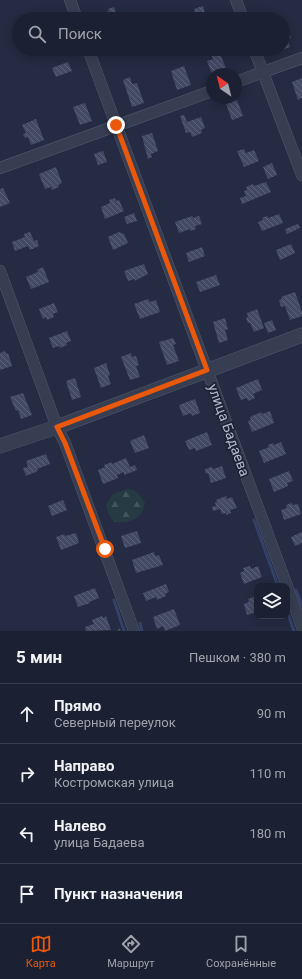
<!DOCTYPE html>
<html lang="ru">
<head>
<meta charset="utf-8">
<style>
	body { margin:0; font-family:Roboto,sans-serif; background:#24283a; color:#f1f3f6 }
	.controls { position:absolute; right:12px; bottom:12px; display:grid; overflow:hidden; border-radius:8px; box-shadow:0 2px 10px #0003 }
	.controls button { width:36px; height:36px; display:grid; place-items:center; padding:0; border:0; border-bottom:1px solid #393e4d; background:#1b2032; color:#f1f3f6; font:20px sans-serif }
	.compass { position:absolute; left:206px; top:68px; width:36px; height:36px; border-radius:50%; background:#1b2032; box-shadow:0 2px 10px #0003; rotate:325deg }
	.stop { position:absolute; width:12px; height:12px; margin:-9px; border:3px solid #ea580c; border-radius:50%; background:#fff }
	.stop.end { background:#ea580c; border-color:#fff; box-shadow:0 1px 4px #0008 }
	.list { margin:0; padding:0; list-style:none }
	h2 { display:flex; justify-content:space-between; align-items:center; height:52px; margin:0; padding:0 16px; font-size:17px }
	h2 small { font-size:13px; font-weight:400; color:#a0a3ac }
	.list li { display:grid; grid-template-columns:26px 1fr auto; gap:12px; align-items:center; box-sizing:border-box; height:60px; padding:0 16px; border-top:1px solid #393e4d }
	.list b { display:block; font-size:15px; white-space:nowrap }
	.list p { margin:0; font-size:13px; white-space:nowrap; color:#a0a3ac }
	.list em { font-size:13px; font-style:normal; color:#a0a3ac }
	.icon { flex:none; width:22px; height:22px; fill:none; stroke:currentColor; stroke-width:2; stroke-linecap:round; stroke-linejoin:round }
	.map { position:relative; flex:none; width:302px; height:631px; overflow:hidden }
	.search { position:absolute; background:#1b2032; box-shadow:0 2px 10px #0003; left:12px; right:12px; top:12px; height:44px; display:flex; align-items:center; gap:10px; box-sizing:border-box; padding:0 14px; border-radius:22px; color:#a0a3ac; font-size:15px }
	.sheet { height:292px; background:#1b2032 }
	nav { display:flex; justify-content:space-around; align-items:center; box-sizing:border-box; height:56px; border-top:1px solid #393e4d; background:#1b2032; font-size:11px; color:#a0a3ac }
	nav a { display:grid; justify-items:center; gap:2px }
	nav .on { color:#ea580c }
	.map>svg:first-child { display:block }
	.forest { fill:url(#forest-firs) }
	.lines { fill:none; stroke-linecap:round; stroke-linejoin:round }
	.stream { stroke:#354068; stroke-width:3 }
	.building { fill:url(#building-back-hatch) }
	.minor-casing { stroke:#53596c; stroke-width:12 }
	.tertiary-casing { stroke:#53596c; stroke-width:15 }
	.path { stroke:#445760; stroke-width:1.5; stroke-dasharray:3 3; stroke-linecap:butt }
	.minor { stroke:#383e52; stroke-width:11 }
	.tertiary { stroke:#383e52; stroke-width:14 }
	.route { stroke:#ea580c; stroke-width:5 }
	.labels { text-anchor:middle; stroke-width:3.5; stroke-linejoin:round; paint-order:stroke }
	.street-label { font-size:14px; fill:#b5b9cc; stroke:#1d2337 }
</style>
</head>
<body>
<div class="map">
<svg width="302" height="631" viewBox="0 0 302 631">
	<defs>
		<pattern id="forest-firs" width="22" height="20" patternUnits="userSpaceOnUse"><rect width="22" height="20" fill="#263a43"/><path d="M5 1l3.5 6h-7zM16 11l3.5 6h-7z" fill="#43545d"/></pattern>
		<pattern id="building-back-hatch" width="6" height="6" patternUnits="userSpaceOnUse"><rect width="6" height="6" fill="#434a64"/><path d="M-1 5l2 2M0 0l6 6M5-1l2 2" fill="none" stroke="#5c6279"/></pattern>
	</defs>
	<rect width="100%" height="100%" fill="#242b42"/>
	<path class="forest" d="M127,489L136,491L145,502C144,506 143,511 141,514C135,522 122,523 114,522L108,513L106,504L113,494Z"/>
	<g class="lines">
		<g class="stream">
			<path d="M254,520L278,586"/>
			<path d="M296,590L302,605"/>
			<path d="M114,600L124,631"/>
			<path d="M287,611L294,631"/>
			<path d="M140,623L142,631"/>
		</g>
	</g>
	<g class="building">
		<path d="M203,6L207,19H185L183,16L195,11L194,9Z"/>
		<path d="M114,7L118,18L114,19H99L98,15L109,11L108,9Z"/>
		<path d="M287,26L291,38L287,39L290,47L280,51L279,49H283V27Z"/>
		<path d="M110,49H130L111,54Z"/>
		<path d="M219,51L227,71L218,74H212L207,61L213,59L211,54Z"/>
		<path d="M68,62L72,71L56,77L52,68Z"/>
		<path d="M184,66L191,85L177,90L171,71Z"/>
		<path d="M130,77L132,84L137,83L144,103L132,107L123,80Z"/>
		<path d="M302,78V98L298,100L292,82Z"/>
		<path d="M237,100L243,116L232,120L226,104Z"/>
		<path d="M85,103L92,121L80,125L73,107Z"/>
		<path d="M184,115L187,122L201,117L205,128L201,130L202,133L192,137L190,132L186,133L180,116Z"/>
		<path d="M36,119L44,140L31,145L28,137L25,138L23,134L26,133L22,125Z"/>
		<path d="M152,133L158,151L151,154L152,157L148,159L142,136Z"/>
		<path d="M244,149L246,153L254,150L259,161L244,167L237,151Z"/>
		<path d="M103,151L107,162L98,165L94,154Z"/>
		<path d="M272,163L277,175L268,179L263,167Z"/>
		<path d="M56,167L62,183L58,185L59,187L52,190L51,187L45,189L39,174Z"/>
		<path d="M266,182L271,192L242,204L240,198L246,196L244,191L247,190L246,187L253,184L254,186Z"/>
		<path d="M3,188L10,203L0,207V189Z"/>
		<path d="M115,198L116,201L119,200L124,211L105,219L101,207L110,203L109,200Z"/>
		<path d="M134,213L137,221L127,224L124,217Z"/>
		<path d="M279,214L283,223L262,231L258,222L263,220L262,218L267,216L268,218Z"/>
		<path d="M192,216L193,218L199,216L202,224L195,226L196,229L190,231V229L179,233L175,222Z"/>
		<path d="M298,224L300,228L287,234L285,229Z"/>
		<path d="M30,232L34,241L37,240L39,246L30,250L28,246L15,251L12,242L25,237L24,234Z"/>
		<path d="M119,232L124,234L128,243L113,250L108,237Z"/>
		<path d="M291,244L295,253L280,260L276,250Z"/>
		<path d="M202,247L205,256L189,262L186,253Z"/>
		<path d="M144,264L148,274L135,281V279L128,281L124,271Z"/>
		<path d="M43,267L49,282L31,289L26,277L38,272L37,270Z"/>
		<path d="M216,275L220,285L200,292L196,282Z"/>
		<path d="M295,292L302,312V316L290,320L285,306L281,307L279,300L282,299L281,297Z"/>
		<path d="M148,299L150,302L156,300L160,312L140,319L134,304Z"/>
		<path d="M54,303L58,312L53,314L54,317L47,320L46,317L43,319L39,309Z"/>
		<path d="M257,309L264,328L254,332L250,323H248L246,318L248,317L247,313Z"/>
		<path d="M225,318L228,329L225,330L228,340L219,343L213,322Z"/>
		<path d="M272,320L276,330L268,333L264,323Z"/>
		<path d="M67,331L71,341L66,343L67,345L60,348L59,346L53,348L49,338Z"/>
		<path d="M173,338L176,344L173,345L179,361L167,365L159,342Z"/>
		<path d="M5,351L6,354L8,353L12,366L0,370V353Z"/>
		<path d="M131,353L132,357L136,356L139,365L136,366L140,377L130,380L121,357Z"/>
		<path d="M106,363L110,375L108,376L111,384L101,388L94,368Z"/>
		<path d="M75,378L81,397L72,400L66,381Z"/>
		<path d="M258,379L262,390L253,394L255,398L248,401L247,398L241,400L236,388Z"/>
		<path d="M23,393L32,415L21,419L18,410L16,411L10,397Z"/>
		<path d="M195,399L200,413L192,416L191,413L183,416L179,405Z"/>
		<path d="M270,411L274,423L252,432L248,421L251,420L250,417L261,412L262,414Z"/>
		<path d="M207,432L212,445L196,451L195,448L189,450L185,441Z"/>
		<path d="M144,435L149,448L135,453L130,441Z"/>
		<path d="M281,442L286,454L264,463L259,451L269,447L268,445L273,443L274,445Z"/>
		<path d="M46,454L50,464L37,469L38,471L26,476L23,468L28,467L26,461Z"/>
		<path d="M126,458L130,467L135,465L137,470L124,475V472L117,475L118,478L103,484L98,470L105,467L104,465L112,462V464Z"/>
		<path d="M222,466L226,478L211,483L208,473L206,474L205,469L212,467L213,469Z"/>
		<path d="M289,471L293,481L287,483L288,486L274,492L269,479Z"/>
		<path d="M226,496L227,499L232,497L237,508L230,510L231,513L226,515V513L222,514L220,509L213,511L212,507L216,506L215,502H217L216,500Z"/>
		<path d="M63,500L67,510L52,516L48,506Z"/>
		<path d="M292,503L293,505L298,504L301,514L284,520L281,510L287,508L286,505Z"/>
		<path d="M137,531L141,543L125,548L121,536Z"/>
		<path d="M302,532V543L295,546L291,537Z"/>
		<path d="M76,533L79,543L61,550L56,537L64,534L65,536Z"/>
		<path d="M154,552L155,556L159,555L163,565L136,573L132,560Z"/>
		<path d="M250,566L251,569L258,566L262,577L244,584L240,573L244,571L243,568Z"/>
		<path d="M166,584L169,592L165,594L166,596L157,600L156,597L146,601L143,593Z"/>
		<path d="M95,588L99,598L89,602L90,603L78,607L74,596Z"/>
		<path d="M256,596L257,612L247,615L244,604L249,602L248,599Z"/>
		<path d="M174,609L180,625L165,631L163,626L157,629L153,617Z"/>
		<path d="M102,616L103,618L106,616L111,630L86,631L85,627L94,624L92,620Z"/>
	</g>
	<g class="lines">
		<g class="minor-casing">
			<g id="minor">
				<path d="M70,0L77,19"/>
				<path d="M236,0L243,19"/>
				<path d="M88,49L287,586"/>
				<path d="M254,49L302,175"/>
				<path d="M236,82L302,58"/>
				<path d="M0,168L212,91"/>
				<path d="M0,271L57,427L65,443L134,631"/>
				<path d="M287,586L302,627"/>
			</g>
		</g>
		<g class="tertiary-casing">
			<path id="tertiary" d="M0,446L57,427L302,335"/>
		</g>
		<path class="path" d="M118,631L122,627"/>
		<use href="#minor" class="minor"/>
		<use href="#tertiary" class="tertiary"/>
	</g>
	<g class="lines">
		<path class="route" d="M105,549L65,443L57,427L207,370L116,125"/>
	</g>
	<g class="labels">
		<g class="street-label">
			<text transform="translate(229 430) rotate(70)" y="5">улица Бадаева</text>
		</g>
	</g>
</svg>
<div class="controls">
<button><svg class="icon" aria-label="layers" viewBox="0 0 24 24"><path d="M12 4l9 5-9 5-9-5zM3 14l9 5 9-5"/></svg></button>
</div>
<svg class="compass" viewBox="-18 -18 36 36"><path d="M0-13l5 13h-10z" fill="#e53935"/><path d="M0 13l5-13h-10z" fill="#a0a3ac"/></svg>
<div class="stop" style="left:105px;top:549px"></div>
<div class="stop end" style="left:116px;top:125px"></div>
<div class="search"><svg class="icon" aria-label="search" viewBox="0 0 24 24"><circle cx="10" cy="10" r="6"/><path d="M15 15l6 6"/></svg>Поиск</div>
</div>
<section class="sheet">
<h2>5 мин<small>Пешком · 380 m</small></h2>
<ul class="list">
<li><svg class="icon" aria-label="ahead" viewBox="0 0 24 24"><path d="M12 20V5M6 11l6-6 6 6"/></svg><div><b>Прямо</b><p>Северный переулок</p></div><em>90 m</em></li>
<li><svg class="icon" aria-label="right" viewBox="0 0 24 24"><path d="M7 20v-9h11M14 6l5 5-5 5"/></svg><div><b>Направо</b><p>Костромская улица</p></div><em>110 m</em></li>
<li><svg class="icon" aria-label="left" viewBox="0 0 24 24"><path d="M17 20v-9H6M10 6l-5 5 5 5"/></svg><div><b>Налево</b><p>улица Бадаева</p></div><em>180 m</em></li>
<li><svg class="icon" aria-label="arrive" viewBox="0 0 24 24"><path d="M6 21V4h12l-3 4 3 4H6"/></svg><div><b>Пункт назначения</b></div></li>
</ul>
</section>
<nav>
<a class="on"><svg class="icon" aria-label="map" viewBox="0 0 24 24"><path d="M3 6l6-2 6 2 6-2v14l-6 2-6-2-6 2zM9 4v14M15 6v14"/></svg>Карта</a>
<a><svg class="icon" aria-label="directions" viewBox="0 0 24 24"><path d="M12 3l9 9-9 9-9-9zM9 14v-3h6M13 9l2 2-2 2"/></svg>Маршрут</a>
<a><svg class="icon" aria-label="saved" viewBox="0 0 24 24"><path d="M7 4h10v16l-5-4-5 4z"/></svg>Сохранённые</a>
</nav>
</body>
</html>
